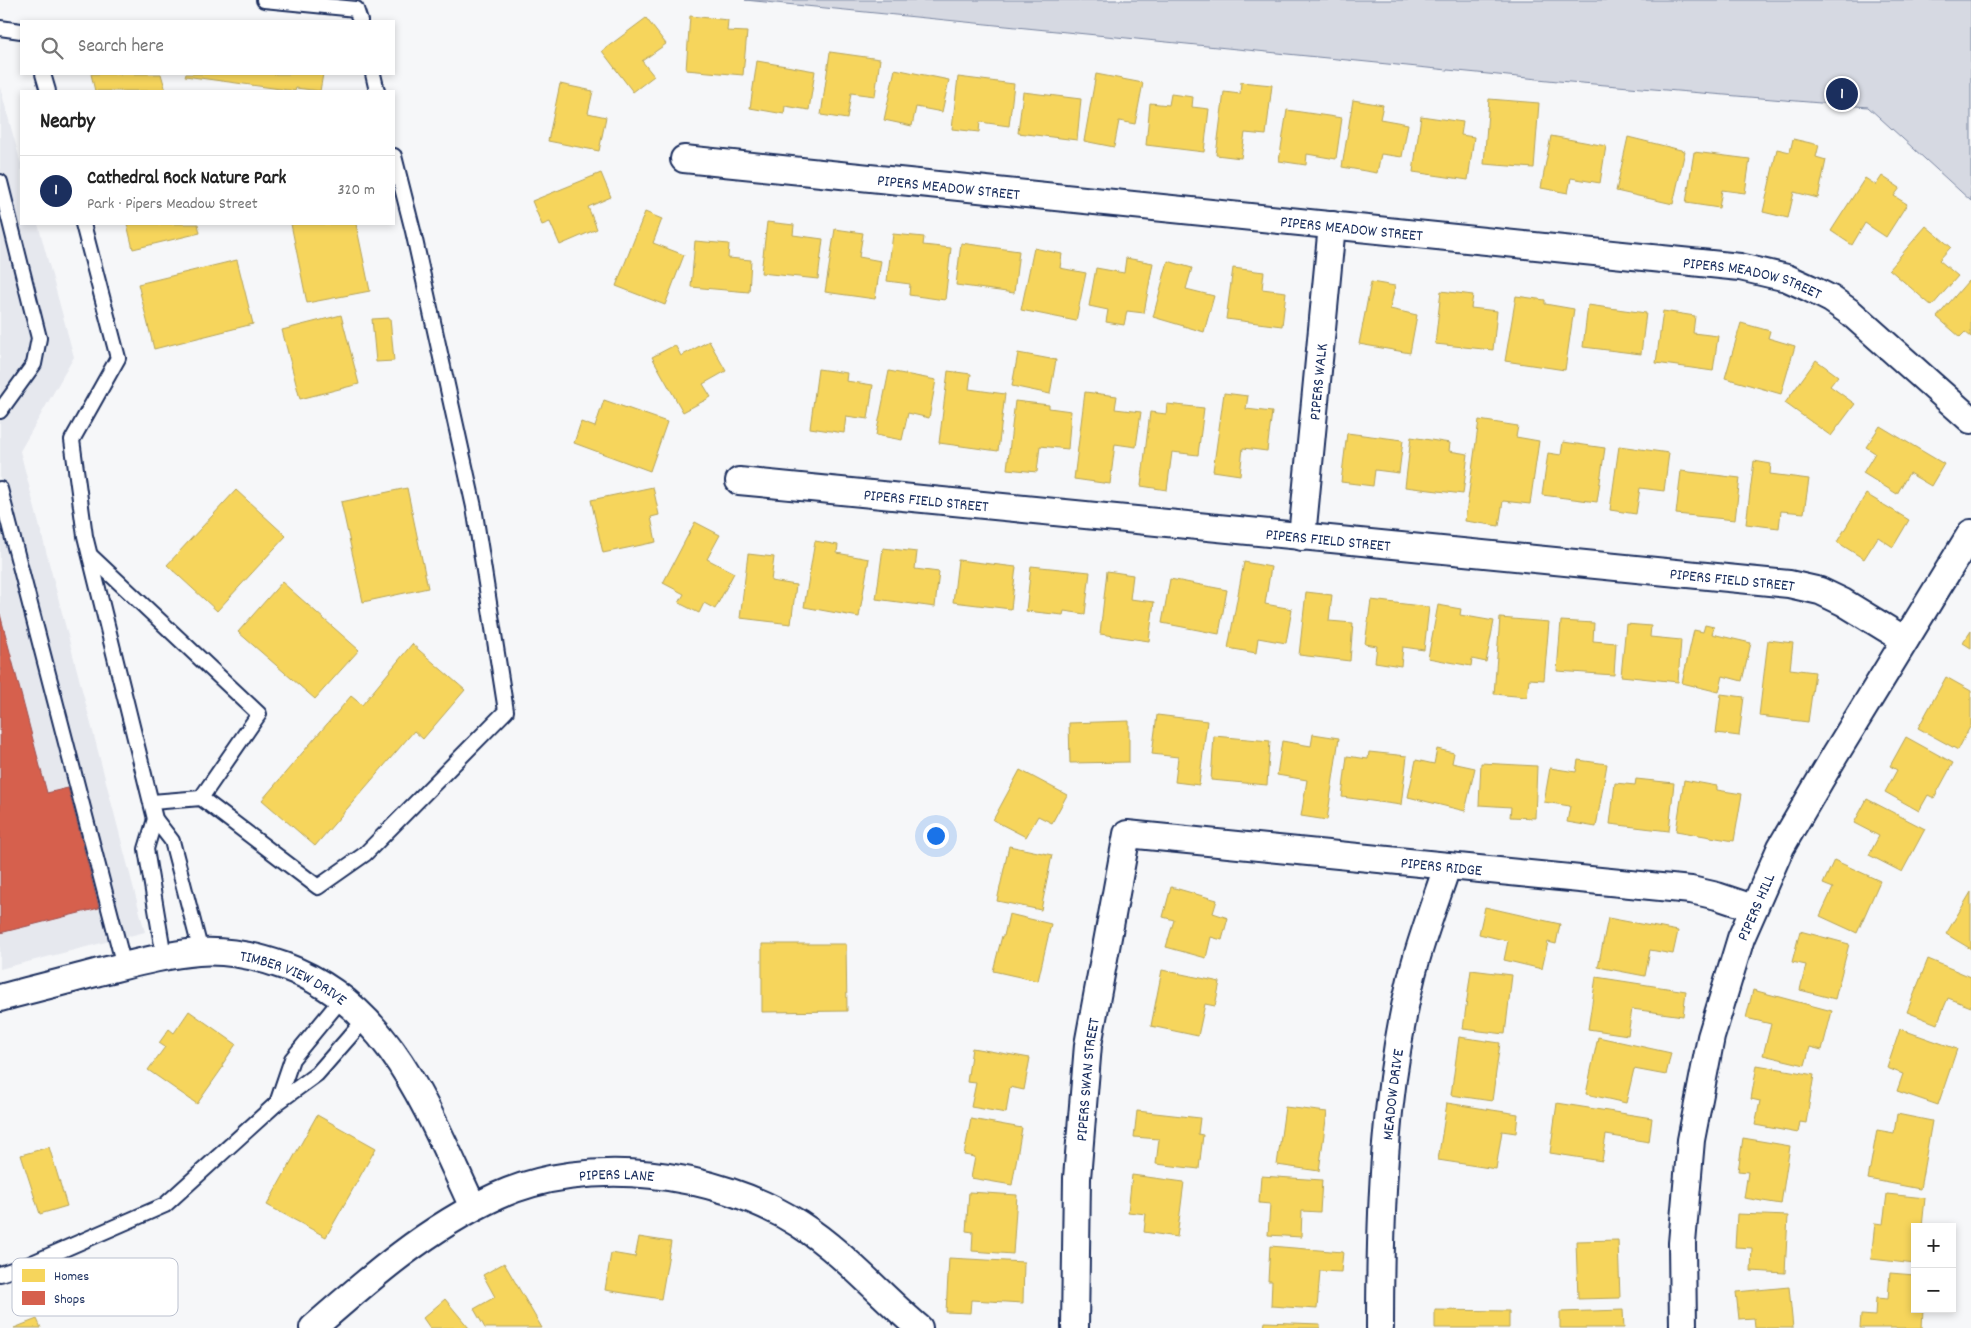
<!DOCTYPE html>
<html lang="en">
<head>
<meta charset="utf-8">
<style>
	body { margin:0; font-family:Dekko,sans-serif; background:#f6f6f6; color:#222 }
	.controls { position:absolute; right:15px; bottom:15px; display:grid; overflow:hidden; border-radius:0px; box-shadow:0 2px 8px #0003 }
	.controls button { width:45px; height:45px; display:grid; place-items:center; padding:0; border:0; border-bottom:1px solid #e0e0e0; background:#fff; color:#222; font:25px sans-serif }
	.you { position:absolute; left:935px; top:835px; width:18px; height:18px; margin:-12px; border:4px solid #fff; border-radius:50%; background:#1a73e8; box-shadow:0 0 0 8px #1a73e833 }
	.badge { display:grid; place-items:center; width:32px; height:32px; border-radius:50%; background:#1b2f5e; color:#fff; font-size:16px; font-weight:700 }
	.pin { position:absolute; translate:-50% -50%; border:2px solid #fff; box-shadow:0 1px 5px #0006 }
	.list { margin:0; padding:0; list-style:none }
	h2 { display:flex; justify-content:space-between; align-items:center; height:65px; margin:0; padding:0 20px; font-size:21px }
	h2 small { font-size:16px; font-weight:400; color:#767676 }
	.list li { display:grid; grid-template-columns:32px 1fr auto; gap:15px; align-items:center; box-sizing:border-box; height:70px; padding:0 20px; border-top:1px solid #e0e0e0 }
	.list b { display:block; font-size:19px; white-space:nowrap }
	.list p { margin:0; font-size:16px; white-space:nowrap; color:#767676 }
	.list em { font-size:16px; font-style:normal; color:#767676 }
	.icon { flex:none; width:28px; height:28px; fill:none; stroke:currentColor; stroke-width:2; stroke-linecap:round; stroke-linejoin:round }
	.map { position:relative; flex:none; width:1971px; height:1328px; overflow:hidden }
	.search { position:absolute; background:#fff; box-shadow:0 2px 8px #0003; left:20px; top:20px; width:375px; height:55px; display:flex; align-items:center; gap:12px; box-sizing:border-box; padding:0 18px; border-radius:0px; color:#767676; font-size:19px }
	.panel { position:absolute; background:#fff; box-shadow:0 2px 8px #0003; left:20px; top:90px; width:375px; height:135px; border-radius:0px }
	.map>svg:first-child { display:block }
	.built { fill:#e6e8ee }
	.green { fill:#d6d9e2; stroke:#7884a0 }
	.homes { fill:#f6d55c; stroke:#b4a35d }
	.shops { fill:#d6604d; stroke:#9e5152 }
	.lines { fill:none; stroke-linecap:round; stroke-linejoin:round }
	.lane-casing { stroke:#1b2f5e; stroke-width:18 }
	.street-casing { stroke:#1b2f5e; stroke-width:30 }
	.lane { stroke:#fff; stroke-width:14 }
	.street { stroke:#fff; stroke-width:26 }
	.labels { text-anchor:middle; stroke-width:5; stroke-linejoin:round; paint-order:stroke }
	.street-label { font-size:16px; fill:#1b2f5e; stroke:#fff }
	.key { fill:#fff; stroke:#bbc1cf; stroke-width:1 }
	.key-label { font-size:14px; fill:#1b2f5e }
</style>
</head>
<body>
<div class="map">
<svg width="1971" height="1328" viewBox="0 0 1971 1328">
	<rect width="100%" height="100%" fill="#f6f7f9"/>
	<filter id="ink" filterUnits="userSpaceOnUse"><feTurbulence type="fractalNoise" baseFrequency=".02" numOctaves="2"/><feDisplacementMap in="SourceGraphic" scale="10" xChannelSelector="R" yChannelSelector="G"/><feConvolveMatrix kernelMatrix="1 2 1 2 8 2 1 2 1" color-interpolation-filters="sRGB"/></filter>
	<g filter="url(#ink)">
		<path class="built" d="M0,87L21,164V224H38L74,357L20,451L145,932L0,969Z"/>
		<path class="green" d="M745,0H1971V201L1868,107L1558,81Z"/>
		<g class="homes">
			<path d="M690,16L728,20L727,31L747,32L743,75L686,70Z"/>
			<path d="M646,18L666,44L642,61L654,76L633,92L602,51Z"/>
			<path d="M830,52L880,59L875,96L851,93L847,119L821,115Z"/>
			<path d="M757,61L815,71L809,110L785,106L784,114L750,108Z"/>
			<path d="M895,69L949,80L942,112L916,107L912,126L884,120Z"/>
			<path d="M91,74H161L166,91H95Z"/>
			<path d="M186,74H323L320,91L296,88L295,91L185,76Z"/>
			<path d="M1096,74L1143,83L1135,124L1119,121L1114,147L1084,141Z"/>
			<path d="M958,77L1014,84L1009,126L980,122L979,132L952,129Z"/>
			<path d="M1241,82L1272,85L1266,135L1245,133L1241,158L1216,155L1224,92L1240,94Z"/>
			<path d="M560,84L593,91L588,113L606,117L599,151L548,141Z"/>
			<path d="M1023,92L1081,99L1077,140L1018,133Z"/>
			<path d="M1171,94L1193,97L1192,107L1209,109L1204,152L1146,145L1150,103L1169,105Z"/>
			<path d="M1489,99L1539,103L1534,168L1484,164Z"/>
			<path d="M1353,100L1383,105L1380,119L1408,124L1402,157L1381,154L1377,173L1342,167Z"/>
			<path d="M1287,110L1342,118L1336,159L1307,154L1306,165L1279,161Z"/>
			<path d="M1421,116L1463,122L1461,135L1474,137L1468,180L1413,172Z"/>
			<path d="M1551,136L1606,146L1600,183L1571,178L1568,193L1541,188Z"/>
			<path d="M1628,137L1685,151L1673,204L1616,191Z"/>
			<path d="M1793,139L1819,145L1816,157L1826,160L1818,198L1794,192L1788,218L1763,212L1777,149L1790,152Z"/>
			<path d="M1694,152L1750,159L1745,193L1722,190L1719,208L1686,203Z"/>
			<path d="M601,173L611,197L588,207L597,229L560,245L550,222L542,225L532,201Z"/>
			<path d="M1882,176L1900,188L1894,196L1907,204L1886,237L1865,223L1852,245L1831,231L1865,178L1876,185Z"/>
			<path d="M645,212L662,219L653,243L684,255L665,305L616,286Z"/>
			<path d="M767,222L794,225L793,235L823,239L818,279L761,273Z"/>
			<path d="M127,224H198L200,233L133,249Z"/>
			<path d="M291,224H356L370,291L307,303Z"/>
			<path d="M1926,226L1951,247L1939,260L1958,276L1932,306L1889,269Z"/>
			<path d="M835,229L863,233L859,257L881,261L875,299L825,292Z"/>
			<path d="M893,234L924,237L923,245L951,248L945,300L909,295L910,284L887,281Z"/>
			<path d="M695,241L729,244L728,258L751,260L749,292L691,287Z"/>
			<path d="M961,243L1019,251L1014,293L956,285Z"/>
			<path d="M1034,248L1062,254L1060,268L1086,273L1076,321L1021,310Z"/>
			<path d="M1126,258L1153,263L1144,313L1127,311L1124,325L1106,322L1108,310L1089,306L1096,268L1124,273Z"/>
			<path d="M237,260L253,324L154,349L138,284Z"/>
			<path d="M1168,261L1192,268L1186,289L1214,296L1204,332L1153,317Z"/>
			<path d="M1233,268L1264,272L1262,289L1286,292L1282,326L1226,319Z"/>
			<path d="M1968,281L1971,284V337L1965,332L1960,337L1937,317Z"/>
			<path d="M1371,282L1395,286L1390,309L1417,315L1410,353L1359,344Z"/>
			<path d="M1441,291L1473,295L1471,308L1497,311L1493,350L1435,344Z"/>
			<path d="M1516,296L1545,300V304L1574,309L1565,370L1505,361Z"/>
			<path d="M1588,305L1646,313L1641,354L1583,347Z"/>
			<path d="M1663,311L1695,316L1693,333L1718,336L1713,371L1656,363Z"/>
			<path d="M341,315L359,384L300,399L282,330Z"/>
			<path d="M390,318L394,361L376,362L372,319Z"/>
			<path d="M1741,323L1770,331L1768,338L1795,346L1781,394L1725,378Z"/>
			<path d="M709,341L726,371L703,384L711,397L683,412L652,357L675,345L681,356Z"/>
			<path d="M1018,353L1056,360L1050,394L1012,386Z"/>
			<path d="M1816,360L1838,376L1830,386L1855,404L1831,436L1785,403Z"/>
			<path d="M818,369L847,373L846,381L873,385L868,419L846,416L844,433L810,428Z"/>
			<path d="M889,371L936,380L929,418L908,413L902,440L876,435Z"/>
			<path d="M948,371L971,374L969,389L1005,394L998,451L939,443Z"/>
			<path d="M1085,392L1117,396L1115,409L1141,412L1136,447L1115,444L1110,484L1074,479Z"/>
			<path d="M1224,393L1248,396L1246,409L1272,412L1267,451L1243,448L1240,475L1213,471Z"/>
			<path d="M604,400L667,422L650,471L574,443L581,422L595,427Z"/>
			<path d="M1015,401L1049,405V408L1071,411L1068,449L1040,446L1037,472L1007,469Z"/>
			<path d="M1167,404L1204,408L1198,455L1172,452L1167,490L1141,486L1150,412L1166,414Z"/>
			<path d="M1479,420L1518,426L1516,437L1539,441L1530,504L1503,501L1499,526L1465,521Z"/>
			<path d="M1880,426L1944,464L1931,486L1909,473L1897,494L1863,473L1875,453L1866,447Z"/>
			<path d="M1347,433L1403,440L1399,473L1375,470L1373,486L1341,482Z"/>
			<path d="M1411,437L1450,443L1449,451L1468,454L1463,494L1405,487Z"/>
			<path d="M1563,442L1605,448L1597,502L1542,495L1548,453L1561,455Z"/>
			<path d="M1619,446L1669,453L1664,491L1640,488L1636,514L1610,510Z"/>
			<path d="M1754,461L1771,464L1770,474L1809,479L1804,513L1781,511L1779,528L1746,524Z"/>
			<path d="M1681,471L1740,478L1735,520L1676,514Z"/>
			<path d="M653,487L659,515L651,517L656,542L603,553L591,500Z"/>
			<path d="M407,488L428,588L363,602L341,502Z"/>
			<path d="M236,490L286,536L217,611L167,565Z"/>
			<path d="M1866,494L1909,520L1893,547L1878,537L1864,559L1837,542Z"/>
			<path d="M695,522L720,535L707,559L734,573L715,609L704,603L699,613L679,603L684,594L663,583Z"/>
			<path d="M815,541L838,545L837,553L869,559L859,617L804,607Z"/>
			<path d="M883,548L917,552L915,569L939,572L935,607L876,599Z"/>
			<path d="M748,554L774,557L771,581L796,585L791,624L740,618Z"/>
			<path d="M958,560L1016,567L1011,609L953,602Z"/>
			<path d="M1244,562L1271,567L1265,604L1292,609L1286,643L1258,638L1256,653L1228,648Z"/>
			<path d="M1031,566L1090,572L1085,614L1064,611L1063,615L1026,611Z"/>
			<path d="M1107,571L1133,575L1130,599L1154,602L1149,641L1100,634Z"/>
			<path d="M1170,579L1227,590L1219,634L1162,623Z"/>
			<path d="M282,582L359,650L315,699L238,632Z"/>
			<path d="M1306,592L1332,595L1329,621L1353,623L1350,661L1299,655Z"/>
			<path d="M1371,600L1429,607L1424,650L1403,647L1401,666L1375,662L1377,646L1365,644Z"/>
			<path d="M1438,605L1461,609L1460,615L1494,621L1486,662L1472,659L1471,666L1428,658Z"/>
			<path d="M1500,618L1549,622L1544,680L1529,679L1527,697L1494,694Z"/>
			<path d="M1561,621L1594,623L1593,641L1616,643L1614,675L1557,671Z"/>
			<path d="M1626,624L1651,626L1650,637L1681,640L1678,682L1621,676Z"/>
			<path d="M1705,625L1714,627L1712,634L1751,643L1742,681L1723,676L1719,692L1682,683L1694,630L1703,632Z"/>
			<path d="M1971,631V648L1963,643Z"/>
			<path d="M1768,640L1793,643L1790,669L1815,672L1808,722L1759,716Z"/>
			<path d="M412,644L465,690L423,739L414,731L315,846L262,800L351,696L362,705Z"/>
			<path d="M1946,677L1971,691V725L1958,750L1918,728Z"/>
			<path d="M1721,694L1744,697L1739,736L1716,733Z"/>
			<path d="M1157,715L1207,721L1199,785L1175,782L1178,757L1152,754Z"/>
			<path d="M1129,721V762L1070,763L1069,723Z"/>
			<path d="M1313,734L1339,738L1327,820L1301,816L1307,780L1277,775L1282,741L1311,746Z"/>
			<path d="M1214,736L1270,741L1267,785L1211,780Z"/>
			<path d="M1906,737L1953,763L1934,798L1928,795L1919,811L1885,792L1897,770L1890,766Z"/>
			<path d="M1437,749L1454,753L1452,763L1475,768L1465,811L1408,797L1416,760L1434,764Z"/>
			<path d="M1369,752L1407,756L1401,805L1342,797L1347,756L1368,759Z"/>
			<path d="M1578,760L1607,764L1596,827L1567,822L1570,806L1544,802L1550,768L1576,772Z"/>
			<path d="M1481,763L1537,766L1535,818L1510,817L1511,807L1479,805Z"/>
			<path d="M1020,770L1067,795L1052,823L1038,816L1026,837L993,820Z"/>
			<path d="M1636,779L1674,783L1669,831L1610,824L1615,783L1635,785Z"/>
			<path d="M1684,780L1717,786V790L1742,794L1734,841L1676,831Z"/>
			<path d="M1867,799L1925,829L1902,872L1869,855L1879,836L1854,823Z"/>
			<path d="M1009,846L1052,855L1041,910L997,901Z"/>
			<path d="M1834,860L1880,881L1857,933L1820,916L1833,888L1823,884Z"/>
			<path d="M1171,887L1217,900L1213,913L1228,918L1222,940L1211,937L1206,958L1166,947L1174,920L1163,917Z"/>
			<path d="M1971,892V949L1946,934Z"/>
			<path d="M1485,907L1560,924L1556,944L1548,942L1542,969L1504,960L1508,941L1479,934Z"/>
			<path d="M1009,914L1051,924L1038,981L993,971L1002,936H1004Z"/>
			<path d="M1608,918L1678,931L1673,954L1650,950L1645,976L1598,967Z"/>
			<path d="M1800,931L1849,944L1835,999L1800,990L1806,965L1792,962Z"/>
			<path d="M762,944H846L847,1011L762,1012Z"/>
			<path d="M1928,959L1971,977V1007L1948,998L1937,1024L1907,1012Z"/>
			<path d="M1162,970L1220,982L1215,1006L1205,1004L1198,1036L1151,1026Z"/>
			<path d="M1471,970L1512,975L1505,1034L1463,1029Z"/>
			<path d="M1596,977L1686,991L1683,1016L1632,1009L1628,1035L1588,1029Z"/>
			<path d="M1753,990L1832,1011L1822,1050L1810,1047L1805,1065L1763,1055L1771,1024L1746,1018Z"/>
			<path d="M189,1011L236,1044L222,1065L223,1067L197,1104L148,1070L165,1047L159,1043L169,1029L174,1033Z"/>
			<path d="M1900,1029L1957,1049L1938,1105L1897,1091L1903,1074L1887,1068Z"/>
			<path d="M1459,1037L1500,1043L1492,1101L1451,1095Z"/>
			<path d="M1598,1037L1671,1053L1666,1075L1634,1069L1626,1103L1586,1094Z"/>
			<path d="M972,1048L1030,1058L1024,1090L1010,1087L1006,1113L971,1107L976,1083L967,1082Z"/>
			<path d="M1757,1065L1814,1075L1806,1123L1800,1122L1798,1133L1755,1125L1760,1101L1751,1099Z"/>
			<path d="M1447,1103L1518,1114L1516,1133L1502,1131L1496,1169L1438,1160Z"/>
			<path d="M1557,1103L1652,1118L1649,1142L1606,1135L1602,1161L1550,1153Z"/>
			<path d="M1285,1107L1327,1112L1319,1171L1277,1165Z"/>
			<path d="M1137,1111L1200,1118L1198,1134L1203,1135L1199,1169L1156,1164L1159,1139L1134,1137Z"/>
			<path d="M1897,1114L1932,1121L1920,1189L1868,1179L1877,1130L1894,1133Z"/>
			<path d="M317,1115L376,1148L326,1237L267,1205Z"/>
			<path d="M971,1119L1022,1128L1012,1185L971,1178L975,1157L964,1155Z"/>
			<path d="M1743,1138L1790,1146L1781,1204L1744,1198L1748,1172L1738,1171Z"/>
			<path d="M49,1147L67,1206L40,1214L21,1155Z"/>
			<path d="M1132,1175L1184,1182L1177,1237L1144,1232L1146,1214L1128,1212Z"/>
			<path d="M1261,1176L1322,1180L1320,1212L1302,1211L1301,1237L1268,1235L1270,1204L1259,1203Z"/>
			<path d="M969,1192L1017,1195L1013,1254L972,1251L973,1232L966,1231Z"/>
			<path d="M1887,1194L1925,1198L1922,1227H1915V1264L1871,1259L1875,1223L1883,1224Z"/>
			<path d="M1737,1214L1788,1216L1785,1273L1751,1271L1752,1248L1735,1247Z"/>
			<path d="M639,1237L671,1242L661,1299L605,1290L611,1253L635,1257Z"/>
			<path d="M1618,1240L1620,1298L1578,1299L1576,1241Z"/>
			<path d="M1270,1246L1343,1252L1341,1272L1320,1271L1317,1309L1271,1306L1272,1281H1268Z"/>
			<path d="M949,1258L1024,1262L1023,1303L971,1300L970,1313L946,1312Z"/>
			<path d="M504,1263L542,1328H485L474,1309L495,1297L483,1275Z"/>
			<path d="M1890,1273L1915,1275V1309H1923L1922,1328H1860L1861,1315L1875,1316L1876,1298L1888,1299Z"/>
			<path d="M1789,1287L1793,1328H1755L1754,1318L1739,1319L1736,1292Z"/>
			<path d="M445,1299L469,1328H430L423,1318Z"/>
			<path d="M1435,1310L1509,1311V1328H1435Z"/>
			<path d="M1623,1310L1624,1328H1560V1312Z"/>
			<path d="M37,1319L41,1328H14Z"/>
			<path d="M1265,1322L1320,1324V1328H1264Z"/>
		</g>
		<path class="shops" d="M0,614L47,793L68,788L99,908L0,933Z"/>
		<g class="lines">
			<g class="lane-casing">
				<g id="lane">
					<path d="M264,0L356,9L360,21"/>
					<path d="M0,28L21,31"/>
					<path d="M43,74L48,91"/>
					<path d="M373,74L377,91"/>
					<path d="M0,182L39,338L34,364L0,411"/>
					<path d="M83,224L118,358L72,440L85,536L155,819L172,841L201,952"/>
					<path d="M0,489L124,966"/>
					<path d="M91,556L259,714L201,798"/>
					<path d="M152,802L201,798L318,887L365,854L506,711L474,507L413,231L394,156"/>
					<path d="M155,819L146,849L164,957"/>
					<path d="M277,1103L292,1059L343,997"/>
					<path d="M0,1274L30,1264L165,1205L277,1103L317,1074L366,1018"/>
				</g>
			</g>
			<g class="street-casing">
				<g id="street">
					<path id="s1" d="M684,159L1740,267L1787,278L1809,288L1831,299L1851,313L1971,420"/>
					<path id="s2" d="M739,481L1789,584L1820,591L1843,602L1905,640"/>
					<path id="s3" d="M1302,537L1332,225"/>
					<path id="s4" d="M0,998C33,989 66,981 99,972C132,964 164,955 198,952C227,950 256,956 284,966C391,1005 428,1112 473,1207"/>
					<path id="s5" d="M313,1328C370,1278 427,1228 497,1196C588,1155 716,1171 799,1224C844,1253 878,1293 919,1328"/>
					<path id="s6" d="M1075,1328L1077,1178L1088,1045L1127,834L1691,890L1717,896L1753,908"/>
					<path id="s7" d="M1380,1328C1380,1210 1384,1090 1412,975C1421,939 1435,903 1447,867"/>
					<path id="s8" d="M1683,1328L1682,1243L1691,1140L1711,1037L1741,938L1781,847L1835,755L1971,533"/>
				</g>
			</g>
			<use href="#lane" class="lane"/>
			<use href="#street" class="street"/>
		</g>
	</g>
	<g class="labels">
		<g class="street-label">
			<text dy="6" stroke="none"><textPath href="#s1" startOffset="266">PIPERS MEADOW STREET</textPath></text>
			<text dy="6" stroke="none"><textPath href="#s1" startOffset="671">PIPERS MEADOW STREET</textPath></text>
			<text dy="6" stroke="none"><textPath href="#s1" startOffset="1076">PIPERS MEADOW STREET</textPath></text>
			<text dy="6" stroke="none"><textPath href="#s3" startOffset="156">PIPERS WALK</textPath></text>
			<text dy="6" stroke="none"><textPath href="#s2" startOffset="188">PIPERS FIELD STREET</textPath></text>
			<text dy="6" stroke="none"><textPath href="#s2" startOffset="592">PIPERS FIELD STREET</textPath></text>
			<text dy="6" stroke="none"><textPath href="#s2" startOffset="998">PIPERS FIELD STREET</textPath></text>
			<text dy="6" stroke="none"><textPath href="#s6" startOffset="814">PIPERS RIDGE</textPath></text>
			<text dy="6" stroke="none"><textPath href="#s8" startOffset="431">PIPERS HILL</textPath></text>
			<text dy="6" stroke="none"><textPath href="#s4" startOffset="304">TIMBER VIEW DRIVE</textPath></text>
			<text dy="6" stroke="none"><textPath href="#s6" startOffset="249">PIPERS SWAN STREET</textPath></text>
			<text dy="6" stroke="none"><textPath href="#s7" startOffset="234">MEADOW DRIVE</textPath></text>
			<text dy="6" stroke="none"><textPath href="#s5" startOffset="350">PIPERS LANE</textPath></text>
		</g>
	</g>
	<rect x="12" y="1258" width="166" height="58" rx="8" class="key"/>
	<rect x="22" y="1269" width="23" height="13" fill="#f6d55c"/>
	<rect x="22" y="1291" width="23" height="14" fill="#d6604d"/>
	<g class="key-label">
		<text x="54" y="1280">Homes</text>
		<text x="54" y="1303">Shops</text>
	</g>
</svg>
<div class="controls">
<button>+</button>
<button>−</button>
</div>
<div class="you"></div>
<div class="pin badge" style="left:1842px;top:94px">1</div>
<div class="search"><svg class="icon" aria-label="search" viewBox="0 0 24 24"><circle cx="10" cy="10" r="6"/><path d="M15 15l6 6"/></svg>Search here</div>
<section class="panel">
<h2>Nearby<small></small></h2>
<ul class="list">
<li><span class="badge">1</span><div><b>Cathedral Rock Nature Park</b><p>Park · Pipers Meadow Street</p></div><em>320 m</em></li>
</ul>
</section>
</div>
</body>
</html>
